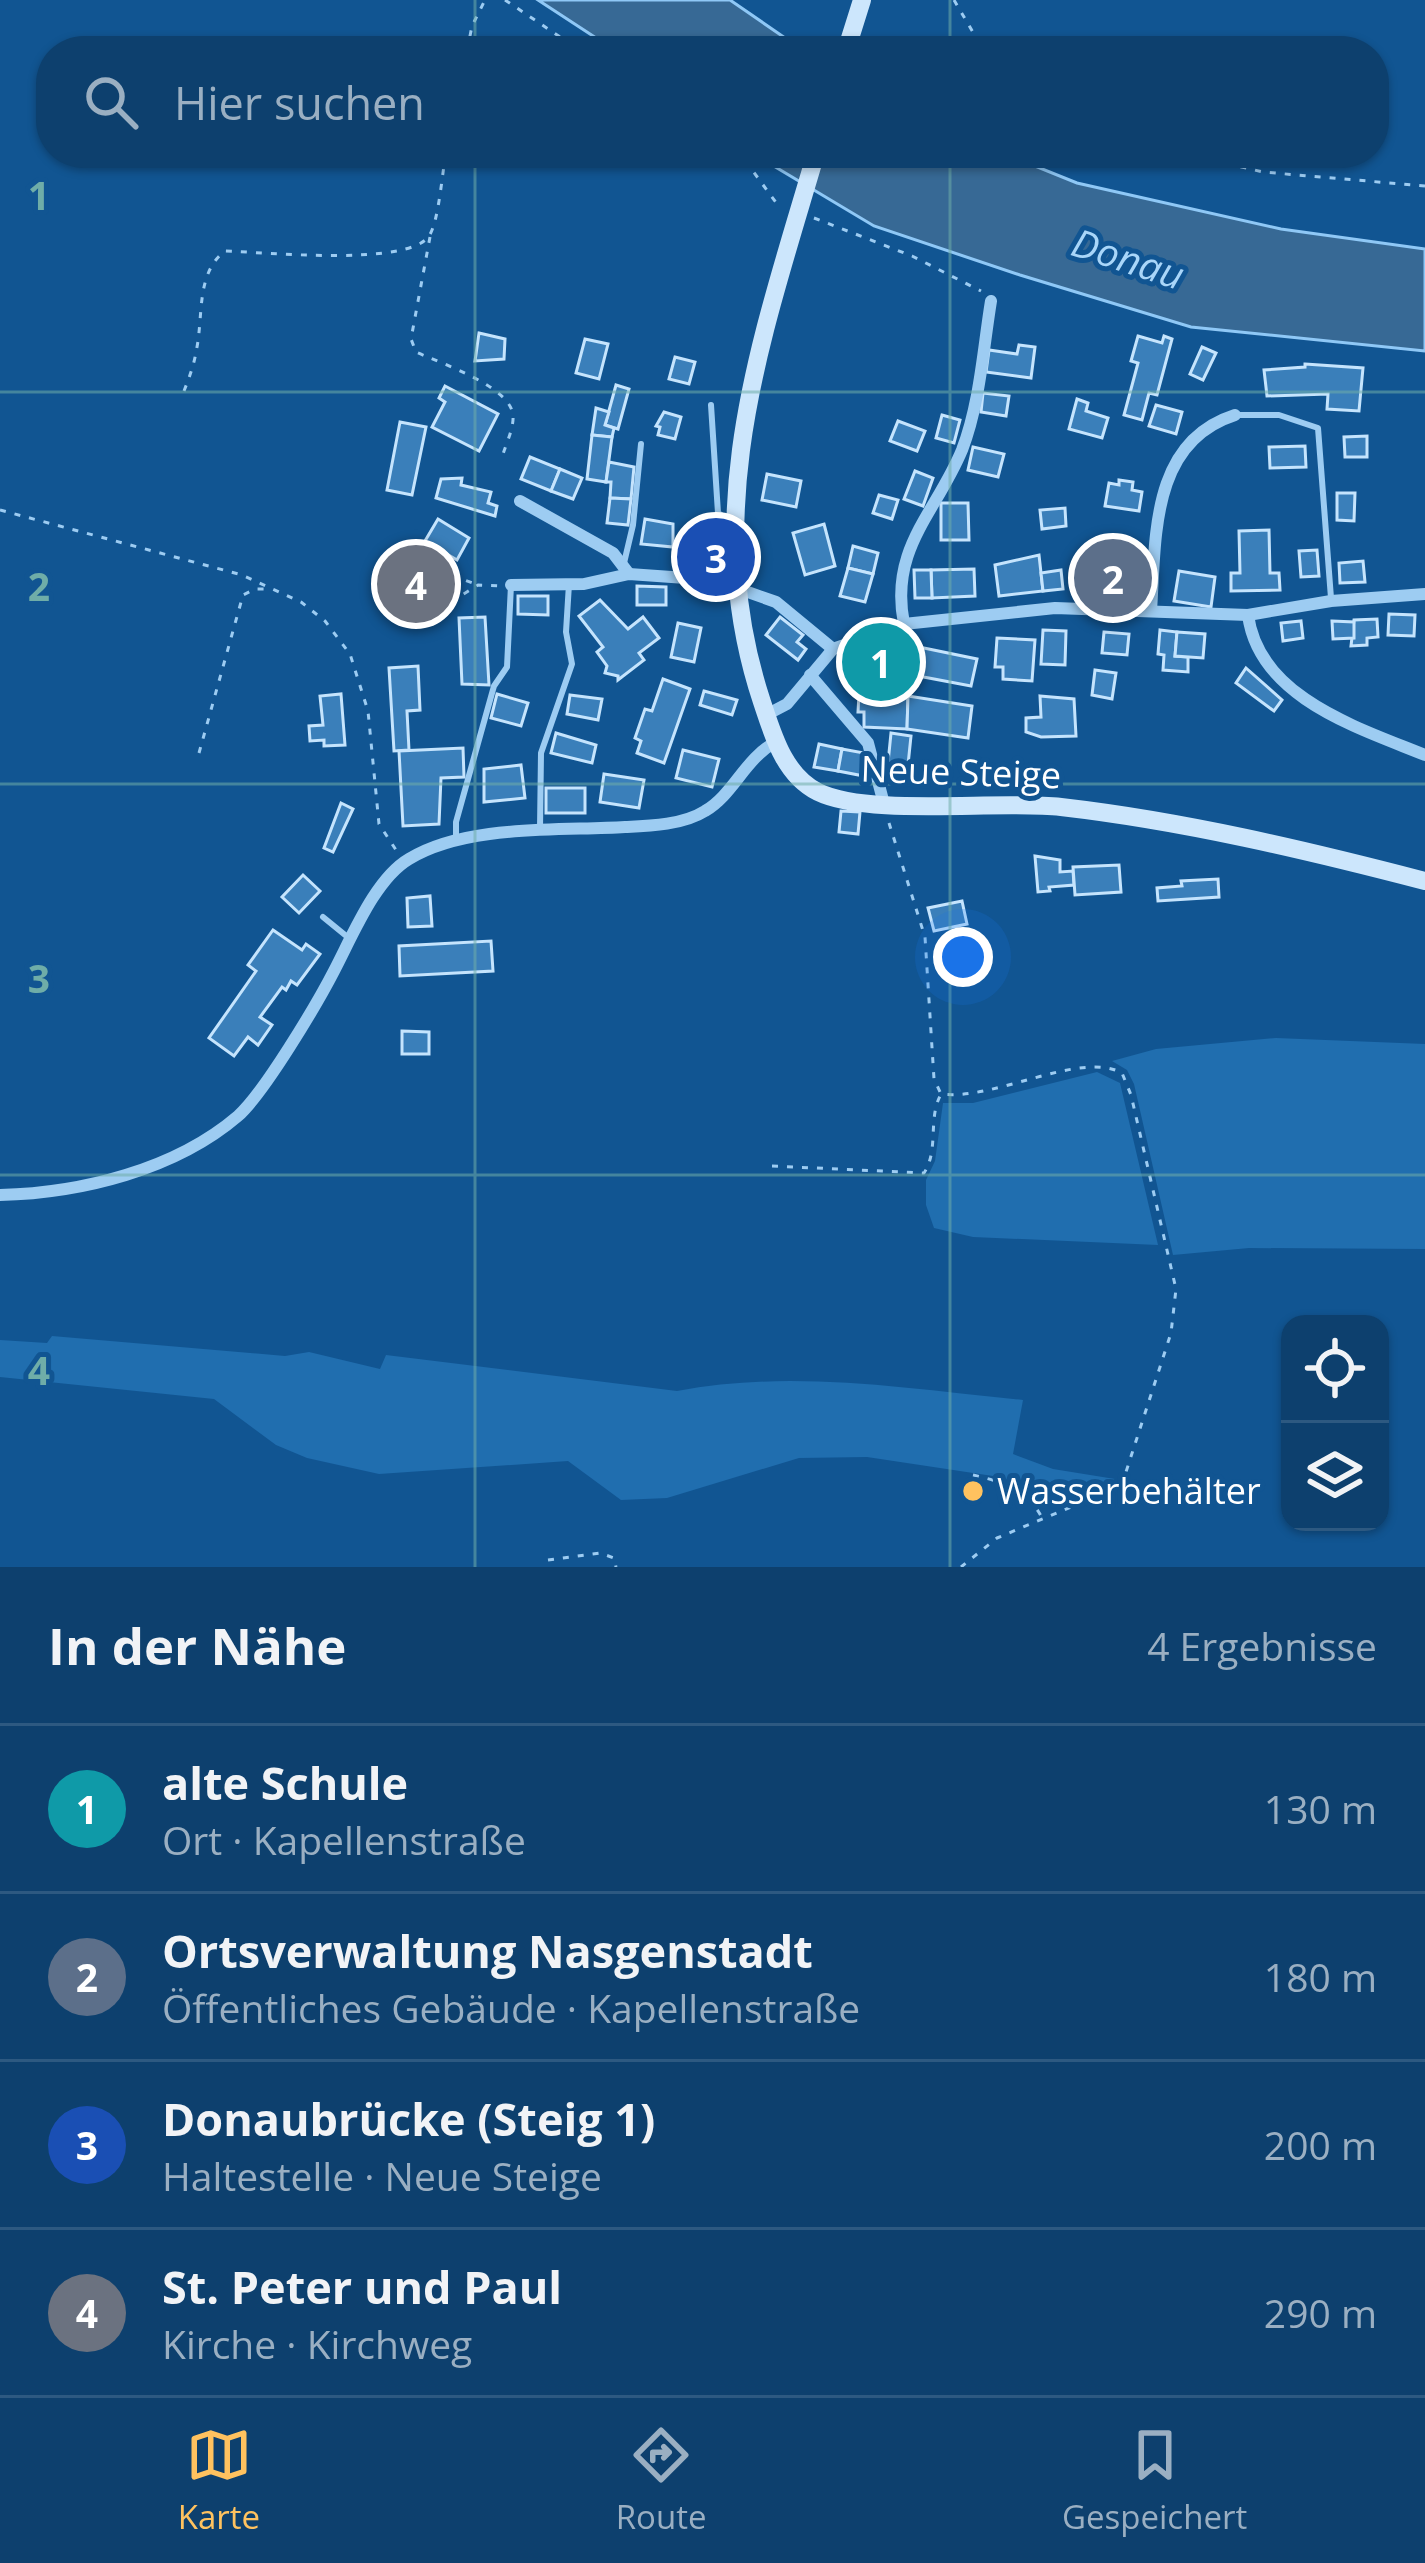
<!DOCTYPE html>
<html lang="de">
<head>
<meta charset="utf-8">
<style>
	body { margin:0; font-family:"Open Sans",sans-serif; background:#164773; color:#f1f3f6 }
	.controls { position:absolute; right:36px; bottom:36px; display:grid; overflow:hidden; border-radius:24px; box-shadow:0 3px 9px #0004 }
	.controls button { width:108px; height:108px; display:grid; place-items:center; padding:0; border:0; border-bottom:3px solid #2d5981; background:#0d406e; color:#f1f3f6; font:60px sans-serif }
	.you { position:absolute; left:963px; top:957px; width:42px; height:42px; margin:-30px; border:9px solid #fff; border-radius:50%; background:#1a73e8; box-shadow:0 0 0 18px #1a73e833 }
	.badge { display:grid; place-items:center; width:78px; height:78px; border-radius:50%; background:#ffc25f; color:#fff; font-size:39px; font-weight:700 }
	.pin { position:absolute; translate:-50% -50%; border:6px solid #fff; box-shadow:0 3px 12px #0006 }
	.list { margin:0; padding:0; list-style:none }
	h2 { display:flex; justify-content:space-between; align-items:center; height:156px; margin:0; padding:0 48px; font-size:51px }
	h2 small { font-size:39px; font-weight:400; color:#9aafc2 }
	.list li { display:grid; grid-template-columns:78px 1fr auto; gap:36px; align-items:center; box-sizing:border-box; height:168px; padding:0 48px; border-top:3px solid #2d5981 }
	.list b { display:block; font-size:45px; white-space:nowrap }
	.list p { margin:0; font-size:39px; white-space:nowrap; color:#9aafc2 }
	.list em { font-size:39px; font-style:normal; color:#9aafc2 }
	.icon { flex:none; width:66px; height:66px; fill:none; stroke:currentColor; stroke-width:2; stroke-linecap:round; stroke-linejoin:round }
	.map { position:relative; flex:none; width:1425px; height:1567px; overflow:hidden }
	.search { position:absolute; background:#0d406e; box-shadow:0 3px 9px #0004; left:36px; right:36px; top:36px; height:132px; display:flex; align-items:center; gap:30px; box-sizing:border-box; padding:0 42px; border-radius:48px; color:#9aafc2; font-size:45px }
	.sheet { height:828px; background:#0d406e }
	nav { display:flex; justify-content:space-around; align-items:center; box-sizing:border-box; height:168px; border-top:3px solid #2d5981; background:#0d406e; font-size:33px; color:#9aafc2 }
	nav a { display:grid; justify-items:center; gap:6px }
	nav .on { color:#ffc25f }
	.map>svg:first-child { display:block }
	.green { fill:#206eaf }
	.water { fill:#376995; stroke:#8fc8f6; stroke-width:3 }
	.building { fill:#3a7fba; stroke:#c5e4fd; stroke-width:3 }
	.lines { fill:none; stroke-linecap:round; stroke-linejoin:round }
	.path { stroke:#9dccf2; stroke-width:3; stroke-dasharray:6 9; stroke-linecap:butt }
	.lane { stroke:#9dccf2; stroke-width:6 }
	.street { stroke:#9dccf2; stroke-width:12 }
	.secondary { stroke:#cce6fc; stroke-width:18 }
	.grid { fill:none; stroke:#6fada8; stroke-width:3; stroke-opacity:0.55 }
	.poi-dot { fill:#ffc25f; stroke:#115592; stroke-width:4.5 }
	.labels { text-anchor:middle; stroke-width:10; stroke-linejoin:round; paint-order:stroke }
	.street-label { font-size:36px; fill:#fff; stroke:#115592 }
	.poi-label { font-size:36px; fill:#fff; stroke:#115592; text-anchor:start }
	.water-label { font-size:39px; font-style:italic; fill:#a9d6f9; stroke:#115592 }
	.grid-label { font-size:39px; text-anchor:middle; font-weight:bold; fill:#6fada8; stroke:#115592; stroke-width:10; stroke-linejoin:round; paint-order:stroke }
</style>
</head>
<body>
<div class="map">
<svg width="1425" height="1567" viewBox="0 0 1425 1567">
	<rect width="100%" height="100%" fill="#115592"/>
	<g class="green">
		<path d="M1276,1038L1425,1044V1249L1249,1248L1173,1255L1134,1084L1127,1070L1112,1061L1156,1049Z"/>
		<path d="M1097,1072L1120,1083L1158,1245L973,1237L934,1228L926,1205V1180L935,1161L943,1103H973Z"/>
		<path d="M52,1336L285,1356L309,1352L380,1369L386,1355L677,1391C792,1369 908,1389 1023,1400L1013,1454L1053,1469L1115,1479L1083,1499L993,1476L867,1457L799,1458L667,1498L621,1500L568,1461L379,1474L307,1458L276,1445L214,1399L0,1377V1340L47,1343Z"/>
	</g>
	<g class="water">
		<path d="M538,0H730L804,51H616Z"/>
		<path d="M752,153H1003L1077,183L1281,229L1425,249V351L1191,327L1020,275L874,226Z"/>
	</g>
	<g class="building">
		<path d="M479,333L505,339L504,359L475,361Z"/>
		<path d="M1138,336L1162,343L1164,336L1172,339L1157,395L1149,393L1142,420L1124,415L1138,363L1131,361Z"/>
		<path d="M585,339L608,344L599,379L576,373Z"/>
		<path d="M1019,345L1035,347L1031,378L986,372L989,350L1017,354Z"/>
		<path d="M1202,347L1216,353L1203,380L1190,374Z"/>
		<path d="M675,357L695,362L689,384L669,379Z"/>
		<path d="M1305,364L1363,368L1359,411L1327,409L1328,394L1267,396L1264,370L1305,367Z"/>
		<path d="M616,385L629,389L618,429L605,425Z"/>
		<path d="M445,386L498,414L479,451L432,427L445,402L439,398Z"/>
		<path d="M983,393L1009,396L1006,416L981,412Z"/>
		<path d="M1077,399L1088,403L1086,411L1108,418L1102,438L1069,429Z"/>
		<path d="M1156,405L1182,412L1176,434L1149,426Z"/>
		<path d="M596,408L609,412L605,425L614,428L612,437L592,435Z"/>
		<path d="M664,412L681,417L675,439L658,435L660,427L656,426Z"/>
		<path d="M942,415L960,420L954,443L936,438Z"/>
		<path d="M898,421L925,431L917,451L890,441Z"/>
		<path d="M400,422L426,427L412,495L387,490Z"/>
		<path d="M592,435L612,437L606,482L587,479Z"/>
		<path d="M1367,436V457H1345L1344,437Z"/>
		<path d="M1305,446L1306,467L1270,468L1269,447Z"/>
		<path d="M973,447L1004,454L998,477L968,470Z"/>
		<path d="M530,457L560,469L551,491L521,479Z"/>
		<path d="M609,462L634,467L631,499L610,498L611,482H606Z"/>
		<path d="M560,469L582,478L573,499L551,491Z"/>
		<path d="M915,471L933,478L923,506L904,499Z"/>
		<path d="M767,474L801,481L796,507L762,500Z"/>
		<path d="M462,478L461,485L491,492L488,503L497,506L495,516L436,498L441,479Z"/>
		<path d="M1119,480L1133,482L1132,490L1142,492L1139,511L1105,506L1109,483L1119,485Z"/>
		<path d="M1337,493H1355L1354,521L1337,520Z"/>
		<path d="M879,495L898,500L892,519L873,513Z"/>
		<path d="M610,498L631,499L628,525L607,523Z"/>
		<path d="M941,503H968L969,540H941Z"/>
		<path d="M1065,508L1066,526L1042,529L1040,510Z"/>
		<path d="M438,519L469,538L457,560L425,541Z"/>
		<path d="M645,519L673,524V547L641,544Z"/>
		<path d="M824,524L835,566L805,575L793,533Z"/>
		<path d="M1269,530L1270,573H1279L1280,590L1231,591V573H1240L1239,531Z"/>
		<path d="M853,546L878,553L873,574L848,568Z"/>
		<path d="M1317,550L1319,576L1301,577L1299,551Z"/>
		<path d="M1039,555L1043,591L999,596L995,565Z"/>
		<path d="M1363,561L1365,582L1340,583L1339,563Z"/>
		<path d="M402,562L413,565L411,572L429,578L431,573L438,575L436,580L453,589L449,601L444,606L382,585L377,576L379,569L389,563L399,570Z"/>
		<path d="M1081,566L1100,567L1099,587H1080Z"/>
		<path d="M1100,567L1128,568L1127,589L1099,587Z"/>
		<path d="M848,568L873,574L865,602L840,596Z"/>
		<path d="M974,569L975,596L932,598L931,570Z"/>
		<path d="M914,570H931L932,598H915Z"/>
		<path d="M1061,570L1063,589L1043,591L1041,573Z"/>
		<path d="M1179,571L1215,577L1211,607L1174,601Z"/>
		<path d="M637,586L666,587V605H637Z"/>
		<path d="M518,596H548V615L518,614Z"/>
		<path d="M600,600L628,629L643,617L659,638L639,653L644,660L618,680V676L605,673L607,666L597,652L603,647L579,616Z"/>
		<path d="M1389,614L1415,615L1414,636L1388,635Z"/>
		<path d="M485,617L489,685L462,684L459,618Z"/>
		<path d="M780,617L803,635L797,642L806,649L798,660L766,635Z"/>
		<path d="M1377,619L1378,637L1367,638V645L1351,646L1354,620Z"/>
		<path d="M1301,621L1303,638L1283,641L1281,623Z"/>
		<path d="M1332,621L1354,622V638L1333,639Z"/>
		<path d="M678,623L701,628L694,662L671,657Z"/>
		<path d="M1043,630L1066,631L1065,665L1041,664Z"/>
		<path d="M1160,630L1177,632L1175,656L1188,657V672L1163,670L1164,655L1158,654Z"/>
		<path d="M1104,632L1129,634L1127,655L1102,653Z"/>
		<path d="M1177,632L1205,634L1203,658L1175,656Z"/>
		<path d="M997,638L1035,640L1032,681L1003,679V667H995Z"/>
		<path d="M897,647L900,671L876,674L877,683L865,684L861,652Z"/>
		<path d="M919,647L977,659L971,686L913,675Z"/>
		<path d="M418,666L420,710L407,711L409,750L394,751L389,668Z"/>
		<path d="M1246,668L1282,700L1274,711L1236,683Z"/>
		<path d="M1095,670L1116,673L1112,699L1092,695Z"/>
		<path d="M663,679L690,689L664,763L637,753L641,741L635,738L645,709L652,711Z"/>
		<path d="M704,691L737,700L732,715L700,705Z"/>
		<path d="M341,694L345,745L324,746V740L310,741L309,726L323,725L320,696Z"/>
		<path d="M497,694L528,703L521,726L491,718Z"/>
		<path d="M859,694L908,696L907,729L864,727V712H858Z"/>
		<path d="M570,695L602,699L598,720L567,714Z"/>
		<path d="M908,696L972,706L968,738L907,729Z"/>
		<path d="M1040,696L1074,699L1076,736L1041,737L1026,732V718L1041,717Z"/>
		<path d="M556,733L596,745L592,763L551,753Z"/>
		<path d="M891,733L911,736L908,765L888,763Z"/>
		<path d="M819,744L842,749L838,771L814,767Z"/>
		<path d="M463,748L464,777L441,778L439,824L403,826L399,751Z"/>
		<path d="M842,749L864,753L869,777L838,771Z"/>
		<path d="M683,750L719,759L712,787L676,778Z"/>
		<path d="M521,765L525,798L484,802V769Z"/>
		<path d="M604,774L644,780L639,808L600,802Z"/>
		<rect x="546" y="788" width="39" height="25"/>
		<path d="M341,803L353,809L333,852L324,848Z"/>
		<path d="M841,811L860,812L858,834L839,832Z"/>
		<path d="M1035,856L1060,860V872L1073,871L1074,885L1049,887L1050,891L1038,892Z"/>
		<path d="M1119,865L1121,892L1075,895L1073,867Z"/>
		<path d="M303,875L320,891L299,913L282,897Z"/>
		<path d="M1218,879L1219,897L1158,901L1157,888L1182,886L1181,881Z"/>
		<path d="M430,896L432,926L408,927L407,898Z"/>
		<path d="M962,901L967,924L934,931L928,908Z"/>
		<path d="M273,930L302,950L306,944L320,954L297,985L291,981L286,990L282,987L260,1017L272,1025L258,1045L248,1037L234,1056L209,1038L256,971L248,965Z"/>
		<path d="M491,941L493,971L400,976L399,946Z"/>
		<path d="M402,1031L429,1032V1054H402Z"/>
	</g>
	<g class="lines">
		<g class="path">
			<path d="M505,0L581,51"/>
			<path d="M954,0L984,51"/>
			<path d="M467,51L472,26L485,0"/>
			<path d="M732,153L747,163L780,208"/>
			<path d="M1182,153L1263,172L1425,186"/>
			<path d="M814,218L912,256L981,291"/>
			<path d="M430,237L411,339L416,352C440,363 510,386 513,415C514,427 507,442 503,454"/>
			<path d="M184,391C189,378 194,365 196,352C204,317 195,274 225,251C263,252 408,267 429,236C439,221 442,173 446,153"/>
			<path d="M0,510L242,575L301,602L325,621L350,654L368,711L379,824L396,850"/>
			<path d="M374,572L380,559L399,556L478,585"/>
			<path d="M446,572L462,595L478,585L500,586"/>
			<path d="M199,753L243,595L255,589H272"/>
			<path d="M889,823L925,937L934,1079L941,1094C995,1101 1080,1050 1122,1073L1131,1095L1176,1289L1171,1333L1125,1475L1114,1489L997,1538L961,1567"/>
			<path d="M772,1166L924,1173C939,1150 928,1120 940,1096"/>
			<path d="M973,1475C1000,1481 1027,1490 1041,1516"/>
			<path d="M548,1560L600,1553L614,1558L616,1567"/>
		</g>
		<g class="lane">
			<path d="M711,405L718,513L732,522"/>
			<path d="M1235,415H1279L1318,428L1331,598"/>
			<path d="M624,563L633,525L641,444"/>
			<path d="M540,829L541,753L572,664L566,632L569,584"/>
			<path d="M456,836V822L494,686L507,667L511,585"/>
			<path d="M323,917L350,939"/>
		</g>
		<g class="street">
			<path d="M520,501L613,553L629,574"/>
			<path d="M511,585L584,584L629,574L714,580L776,602L833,649"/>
			<path d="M1151,611C1156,538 1150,442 1235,415"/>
			<path d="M1248,615C1259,698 1359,728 1425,755"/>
			<path d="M904,624C889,548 936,513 962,450C980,403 983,350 991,301"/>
			<path d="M810,675L868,743L884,804"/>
			<path d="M766,715L787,704L833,649L904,624L1055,608L1248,615L1331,601L1425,594"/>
			<path d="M0,1195C81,1193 175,1170 238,1116C264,1093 317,1004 334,971C352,937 375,879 409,859C466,824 560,831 625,827C649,826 683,825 705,811C734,794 745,758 776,742"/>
		</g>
		<g class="secondary">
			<path d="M846,51L862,0"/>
			<path d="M816,153C762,338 698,509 762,702C773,735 784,775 818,792C869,817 997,800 1061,807C1183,821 1306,850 1425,881"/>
		</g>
	</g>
	<path class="grid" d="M475,0V51M950,0V51M475,153V1567M950,153V1567M0,392H1425M0,784H1425M0,1175H1425"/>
	<circle class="poi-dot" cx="973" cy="1491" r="12"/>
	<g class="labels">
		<g class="street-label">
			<text transform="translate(961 772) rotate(2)" y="13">Neue Steige</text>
		</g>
		<g class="poi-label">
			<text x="997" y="1504">Wasserbehälter</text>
		</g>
		<g class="water-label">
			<text transform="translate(1128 259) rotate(18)" y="14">Donau</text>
		</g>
	</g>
	<g class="grid-label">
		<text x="39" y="210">1</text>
		<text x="39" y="601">2</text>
		<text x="39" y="993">3</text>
		<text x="39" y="1385">4</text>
	</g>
</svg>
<div class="controls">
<button><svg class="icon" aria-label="locate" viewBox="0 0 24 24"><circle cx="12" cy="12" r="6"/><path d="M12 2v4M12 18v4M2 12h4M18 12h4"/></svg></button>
<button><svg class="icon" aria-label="layers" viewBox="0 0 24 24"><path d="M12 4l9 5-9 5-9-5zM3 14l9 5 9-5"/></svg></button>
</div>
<div class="you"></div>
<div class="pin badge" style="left:881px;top:662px;background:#0f9aa8">1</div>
<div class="pin badge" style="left:1113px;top:578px;background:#5c6f8a">2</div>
<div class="pin badge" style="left:716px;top:557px;background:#1a4fb4">3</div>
<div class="pin badge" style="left:416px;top:584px;background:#6b7280">4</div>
<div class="search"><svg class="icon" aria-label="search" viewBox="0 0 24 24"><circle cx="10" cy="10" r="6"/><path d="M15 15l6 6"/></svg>Hier suchen</div>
</div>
<section class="sheet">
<h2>In der Nähe<small>4 Ergebnisse</small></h2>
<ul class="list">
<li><span class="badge" style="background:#0f9aa8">1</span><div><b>alte Schule</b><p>Ort · Kapellenstraße</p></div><em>130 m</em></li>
<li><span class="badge" style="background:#5c6f8a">2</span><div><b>Ortsverwaltung Nasgenstadt</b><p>Öffentliches Gebäude · Kapellenstraße</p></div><em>180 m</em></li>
<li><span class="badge" style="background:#1a4fb4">3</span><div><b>Donaubrücke (Steig 1)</b><p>Haltestelle · Neue Steige</p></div><em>200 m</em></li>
<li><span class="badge" style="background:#6b7280">4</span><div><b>St. Peter und Paul</b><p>Kirche · Kirchweg</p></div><em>290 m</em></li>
</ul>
</section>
<nav>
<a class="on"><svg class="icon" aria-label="map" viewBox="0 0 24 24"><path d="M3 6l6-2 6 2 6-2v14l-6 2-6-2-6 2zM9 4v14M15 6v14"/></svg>Karte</a>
<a><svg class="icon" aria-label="directions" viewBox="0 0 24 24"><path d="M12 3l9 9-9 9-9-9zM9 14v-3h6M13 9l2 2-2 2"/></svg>Route</a>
<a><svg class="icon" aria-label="saved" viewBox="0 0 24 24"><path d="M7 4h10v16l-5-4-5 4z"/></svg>Gespeichert</a>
</nav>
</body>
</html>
